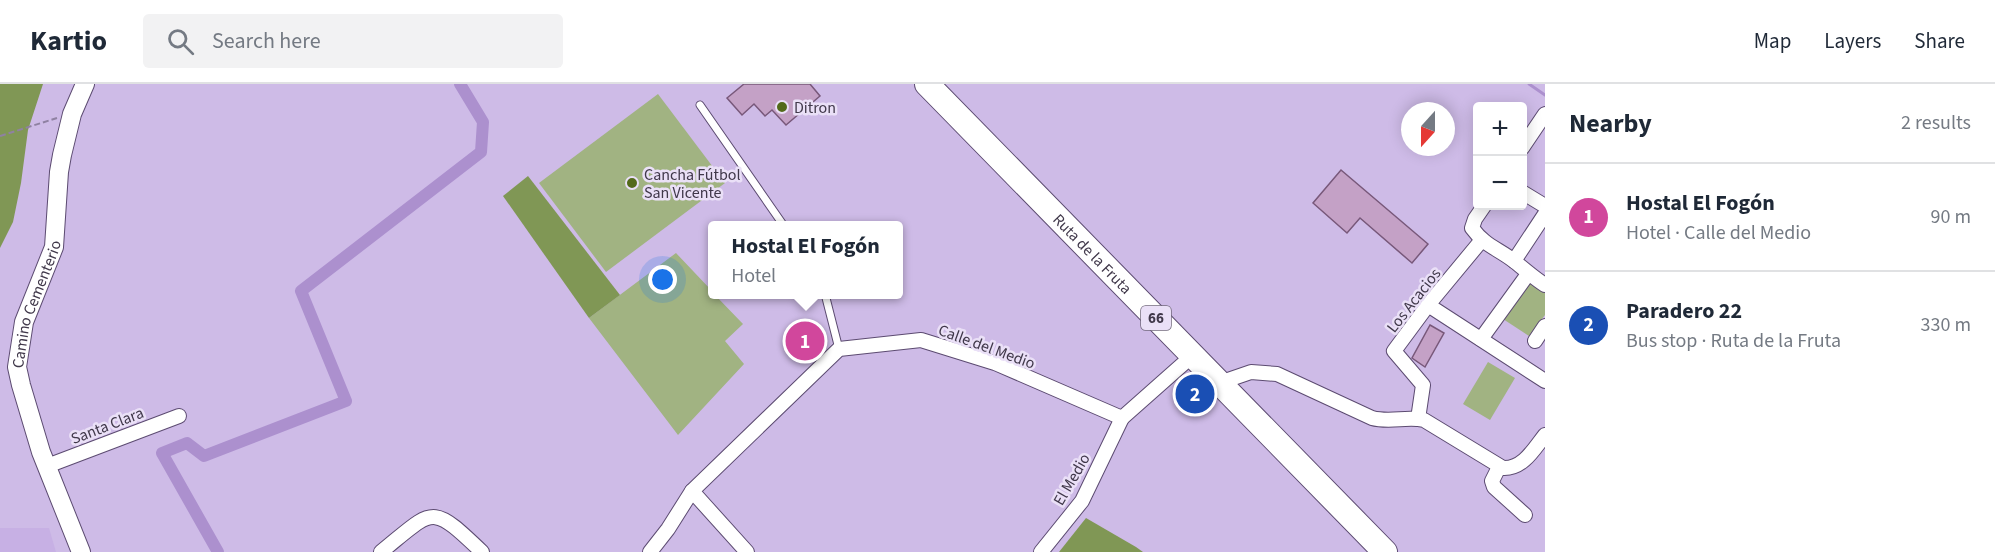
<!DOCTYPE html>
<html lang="en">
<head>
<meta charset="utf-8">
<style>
	body { margin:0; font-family:"Source Sans 3",sans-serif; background:#f2f2f3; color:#1f2937 }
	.controls { position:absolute; right:18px; top:18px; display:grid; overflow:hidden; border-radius:6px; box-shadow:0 3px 15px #0003 }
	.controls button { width:54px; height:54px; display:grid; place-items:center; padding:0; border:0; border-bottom:2px solid #e0e1e3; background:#fff; color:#1f2937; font:30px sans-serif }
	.compass { position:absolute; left:1401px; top:18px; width:54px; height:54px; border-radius:50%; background:#fff; box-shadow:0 3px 15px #0003; rotate:201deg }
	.you { position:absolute; left:663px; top:196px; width:21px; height:21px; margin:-15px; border:4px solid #fff; border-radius:50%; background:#1a73e8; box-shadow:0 0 0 9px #1a73e833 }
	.badge { display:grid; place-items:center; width:39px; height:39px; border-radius:50%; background:#0f766e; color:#fff; font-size:20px; font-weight:700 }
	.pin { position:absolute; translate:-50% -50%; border:3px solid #fff; box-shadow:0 2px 6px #0006 }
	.popup { position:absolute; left:708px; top:137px; width:195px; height:78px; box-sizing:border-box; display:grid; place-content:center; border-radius:6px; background:#fff; filter:drop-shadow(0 2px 4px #0005); font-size:20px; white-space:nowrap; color:#747a83 }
	.popup b { font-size:22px; color:#1f2937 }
	.popup::after { content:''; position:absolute; left:50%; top:100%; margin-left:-12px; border:12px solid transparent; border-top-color:#fff }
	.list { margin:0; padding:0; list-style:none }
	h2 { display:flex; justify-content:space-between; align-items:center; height:78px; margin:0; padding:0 24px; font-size:26px }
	h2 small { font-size:20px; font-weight:400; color:#747a83 }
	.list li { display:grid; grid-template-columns:39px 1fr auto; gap:18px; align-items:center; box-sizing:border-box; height:108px; padding:0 24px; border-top:2px solid #e0e1e3 }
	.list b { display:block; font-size:22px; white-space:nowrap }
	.list p { margin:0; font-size:20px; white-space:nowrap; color:#747a83 }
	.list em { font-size:20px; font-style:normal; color:#747a83 }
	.icon { flex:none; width:33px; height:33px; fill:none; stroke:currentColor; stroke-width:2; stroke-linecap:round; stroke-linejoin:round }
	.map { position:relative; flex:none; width:1545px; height:468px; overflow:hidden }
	header { display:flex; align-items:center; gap:36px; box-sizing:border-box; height:84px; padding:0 30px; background:#fff; border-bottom:2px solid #e0e1e3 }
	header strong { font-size:28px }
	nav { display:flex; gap:33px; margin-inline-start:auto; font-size:21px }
	.search { width:420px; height:54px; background:#f2f2f3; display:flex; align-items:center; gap:15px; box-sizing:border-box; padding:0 21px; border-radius:6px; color:#747a83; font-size:22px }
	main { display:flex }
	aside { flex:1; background:#fff }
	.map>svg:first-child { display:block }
	.built { fill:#c7b0e4 }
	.green { fill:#a1b382 }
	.forest { fill:#809755 }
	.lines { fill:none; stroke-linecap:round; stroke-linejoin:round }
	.stream { stroke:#ac90ce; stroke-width:3 }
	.canal { stroke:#ac90ce; stroke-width:12 }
	.building { fill:#c4a1c6; stroke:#78587a; stroke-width:1.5 }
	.lane-casing { stroke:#5c4b71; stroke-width:9 }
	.street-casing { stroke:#5c4b71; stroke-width:16 }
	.secondary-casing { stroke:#5c4b71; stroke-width:20 }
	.highway-casing { stroke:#5c4b71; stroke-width:26 }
	.path { stroke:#8f81a2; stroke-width:2; stroke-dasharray:6 3; stroke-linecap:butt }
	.lane { stroke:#fff; stroke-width:7 }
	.street { stroke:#fff; stroke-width:14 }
	.secondary { stroke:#fff; stroke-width:18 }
	.highway { stroke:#fff; stroke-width:24 }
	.poi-dot { fill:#536a1a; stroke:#eae0f7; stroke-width:2 }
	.labels { text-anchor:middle; stroke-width:5; stroke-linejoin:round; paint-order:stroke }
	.shield { fill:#eae0f7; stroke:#736a7e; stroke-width:1.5 }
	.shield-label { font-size:15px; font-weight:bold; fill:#40384a }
	.poi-label { font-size:16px; fill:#40384a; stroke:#eae0f7; text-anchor:start }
	.street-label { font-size:16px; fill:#40384a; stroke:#eae0f7 }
</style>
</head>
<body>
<header>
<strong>Kartio</strong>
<div class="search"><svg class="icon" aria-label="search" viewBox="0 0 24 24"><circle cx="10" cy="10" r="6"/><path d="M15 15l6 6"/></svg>Search here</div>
<nav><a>Map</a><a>Layers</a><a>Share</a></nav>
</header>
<main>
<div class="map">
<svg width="1545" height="468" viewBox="0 0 1545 468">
	<rect width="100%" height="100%" fill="#cebbe7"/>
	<path class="built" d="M0,444H49L56,468H0Z"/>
	<g class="green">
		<path d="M658,10L725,99L606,188L539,99Z"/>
		<path d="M676,169L712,207V210L715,211L743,240L725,257L744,280L678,351L589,234Z"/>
		<path d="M1529,198L1545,209V231L1529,252L1503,235Z"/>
		<path d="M1488,278L1515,294L1490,336L1463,320Z"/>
	</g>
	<g class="forest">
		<path d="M0,0H43L28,46L21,99L13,138L0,164Z"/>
		<path d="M528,92L620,211L589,234L503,112Z"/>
		<path d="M1086,434L1136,463L1143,468H1059Z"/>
	</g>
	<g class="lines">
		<path class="stream" d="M1529,0L1545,11"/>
		<path class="canal" d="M218,468L162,369L187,359L204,372L346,317L301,207L481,68L483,38L460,0"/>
	</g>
	<g class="building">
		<path d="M744,0H810L820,12L786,41L772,26L765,32L754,20L742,31L727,14Z"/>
		<path d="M1341,86L1428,160L1412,179L1360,134L1347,149L1313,119Z"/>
		<path d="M1430,241L1444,249L1425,283L1412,274Z"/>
	</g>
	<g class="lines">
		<g class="lane-casing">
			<g id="lane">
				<path d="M700,21L784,142"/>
				<path d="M825,210L839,265"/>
			</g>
		</g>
		<g class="street-casing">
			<g id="street">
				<path d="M1522,64L1545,30"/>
				<path d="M1522,108L1545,122"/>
				<path d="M1484,122L1475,135L1472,144C1485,162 1497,164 1514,177C1524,185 1534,194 1545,201"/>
				<path d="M1514,177L1545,130"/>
				<path d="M1428,221L1545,297"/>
				<path d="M1481,255L1528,190"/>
				<path d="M1535,257L1545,242"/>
				<path d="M1219,299L1251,288L1277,290L1372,334C1390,339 1407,332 1424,336L1503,384C1523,385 1534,365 1545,351"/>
				<path d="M1418,335L1423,301L1394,267L1428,221L1481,157"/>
				<path d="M47,382L179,332"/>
				<path d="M1499,383L1492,397L1494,403L1525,431"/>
				<path d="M692,407L747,468"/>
				<path d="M381,468C434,425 430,418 482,468"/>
				<path d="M650,468L668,445L692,407L839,265L921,256L995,279L1122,334L1192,272"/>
				<path d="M1041,468L1082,417L1122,334"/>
			</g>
		</g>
		<g class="secondary-casing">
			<g id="secondary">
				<path id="s1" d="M81,468L41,368L21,301L17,283L24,238L54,163L59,88L62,71L72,30L85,0"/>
			</g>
		</g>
		<g class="highway-casing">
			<g id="highway">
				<path id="s2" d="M927,0L1385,468"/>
			</g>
		</g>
		<path class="path" d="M0,52L57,34"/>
		<use href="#lane" class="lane"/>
		<use href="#street" class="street"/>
		<use href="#secondary" class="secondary"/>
		<use href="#highway" class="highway"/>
	</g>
	<g class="poi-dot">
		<circle cx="782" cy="23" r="6"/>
		<circle cx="632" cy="99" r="6"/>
	</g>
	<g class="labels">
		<rect class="shield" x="1141" y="222" width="30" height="24" rx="4.5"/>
		<g class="shield-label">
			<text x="1156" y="239">66</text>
		</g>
		<g class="poi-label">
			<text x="794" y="29">Ditron</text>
			<text x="644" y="96">Cancha Fútbol<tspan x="644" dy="18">San Vicente</tspan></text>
		</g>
		<g class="street-label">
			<text dy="6" stroke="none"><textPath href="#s2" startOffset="237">Ruta de la Fruta</textPath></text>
			<text transform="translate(1413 216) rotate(-52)" y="6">Los Acacios</text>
			<text dy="6" stroke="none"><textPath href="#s1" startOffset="262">Camino Cementerio</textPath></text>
			<text transform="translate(987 262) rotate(20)" y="6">Calle del Medio</text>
			<text transform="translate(107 341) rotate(-21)" y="6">Santa Clara</text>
			<text transform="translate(1071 395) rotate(-60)" y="6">El Medio</text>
		</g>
	</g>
</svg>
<div class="controls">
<button>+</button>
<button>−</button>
</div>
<svg class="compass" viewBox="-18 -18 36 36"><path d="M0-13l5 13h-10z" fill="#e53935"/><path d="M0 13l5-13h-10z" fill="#747a83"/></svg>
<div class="you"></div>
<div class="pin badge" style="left:805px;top:257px;background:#d1479c">1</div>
<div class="popup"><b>Hostal El Fogón</b>Hotel</div>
<div class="pin badge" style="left:1195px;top:310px;background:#1a4fb4">2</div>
</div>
<aside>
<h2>Nearby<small>2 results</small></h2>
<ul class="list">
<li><span class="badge" style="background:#d1479c">1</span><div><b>Hostal El Fogón</b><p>Hotel · Calle del Medio</p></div><em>90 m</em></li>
<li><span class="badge" style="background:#1a4fb4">2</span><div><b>Paradero 22</b><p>Bus stop · Ruta de la Fruta</p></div><em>330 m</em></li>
</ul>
</aside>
</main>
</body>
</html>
